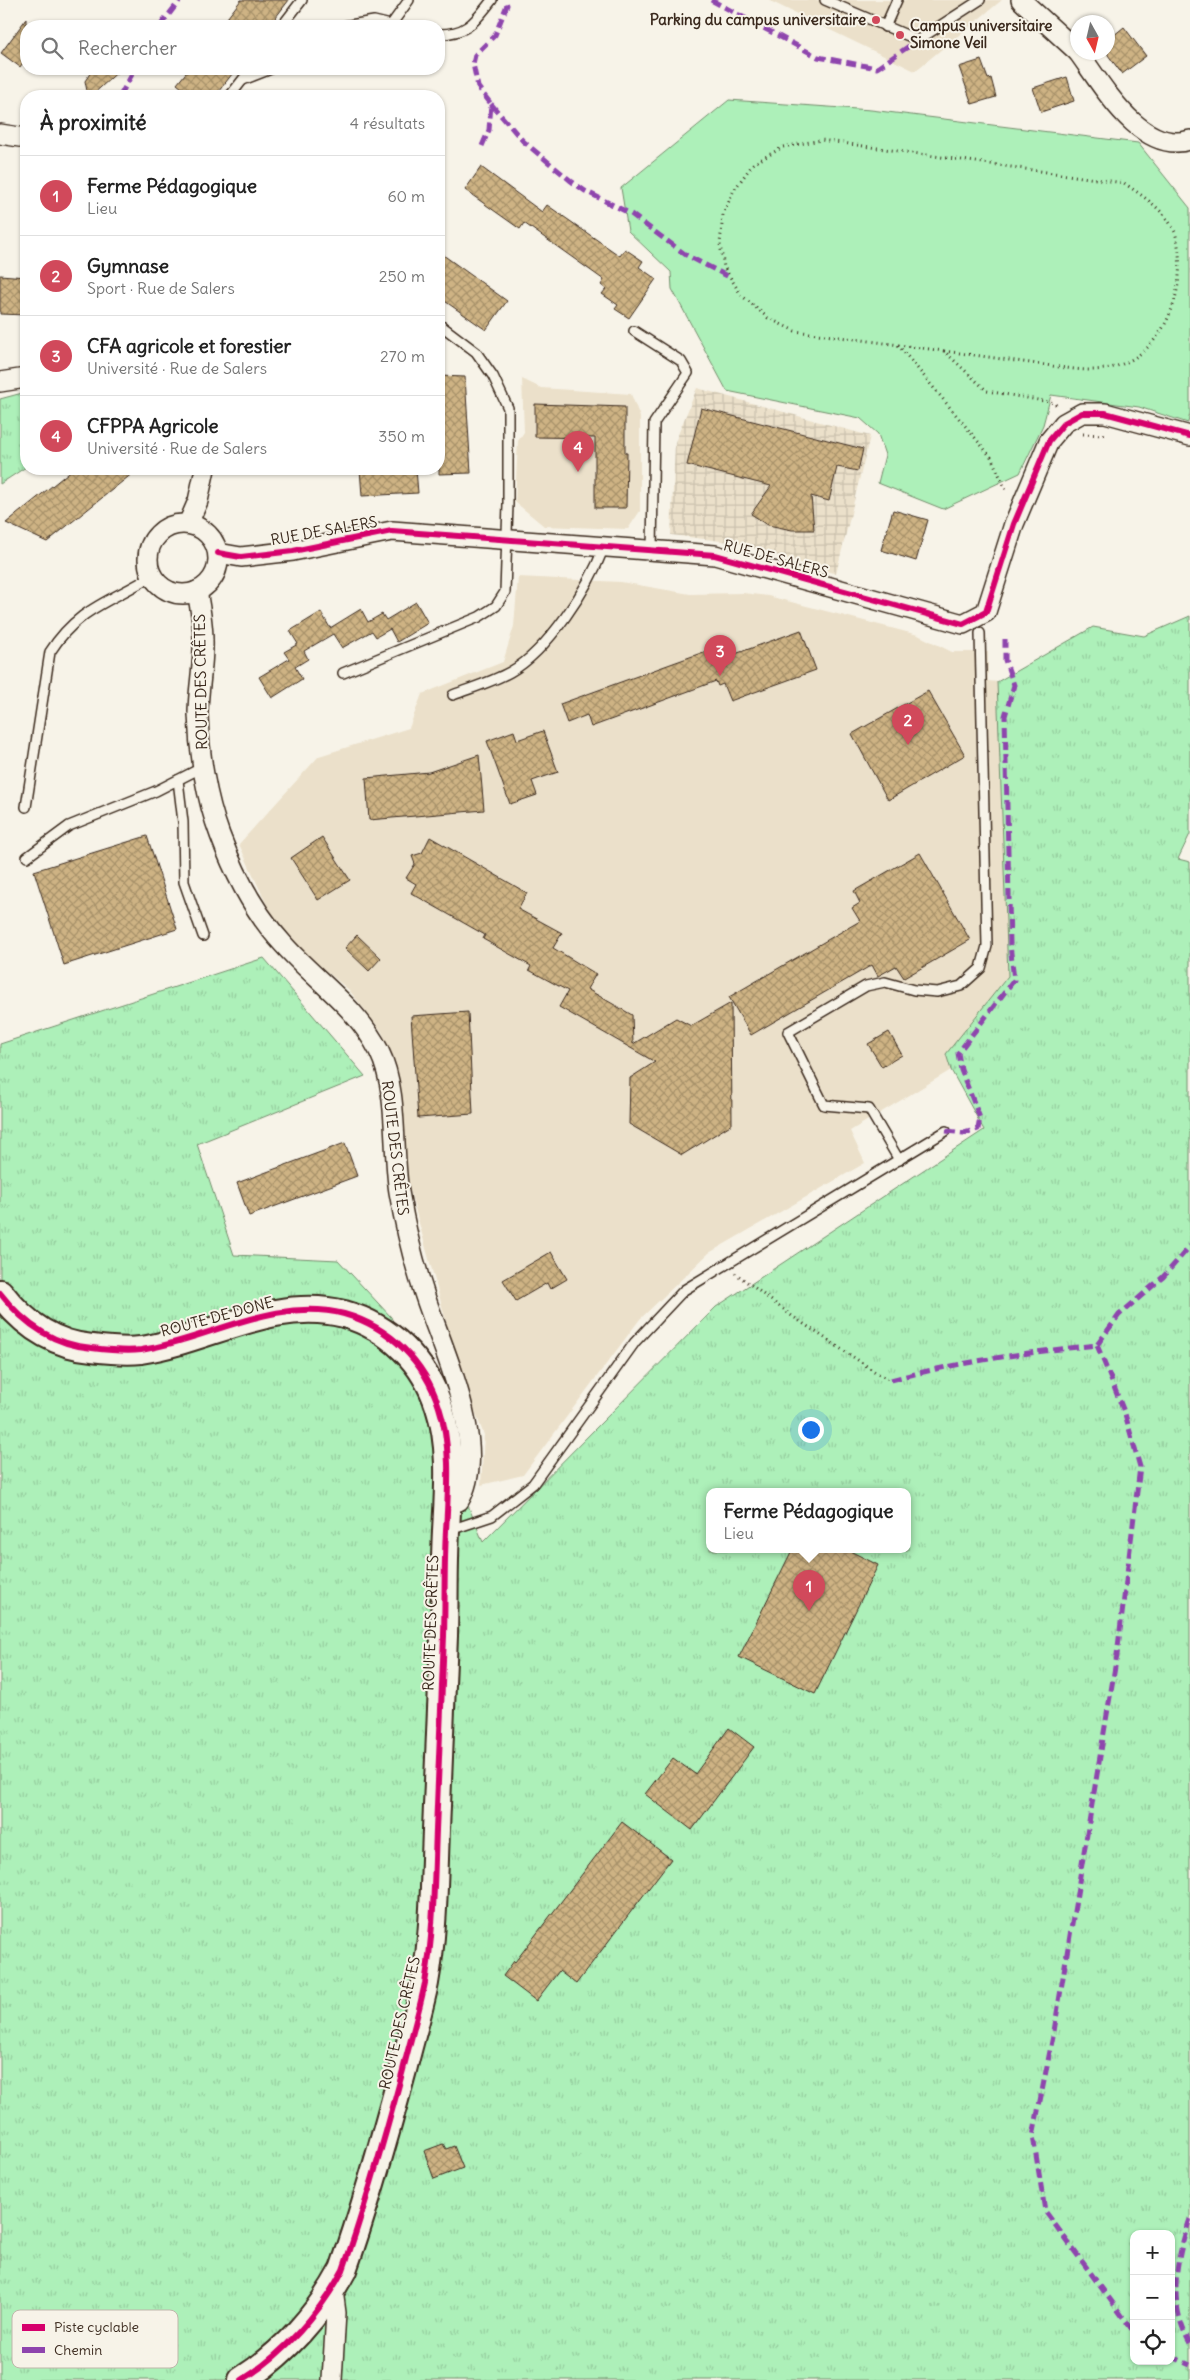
<!DOCTYPE html>
<html lang="fr">
<head>
<meta charset="utf-8">
<style>
	body { margin:0; font-family:Delius,sans-serif; background:#f2f2f2; color:#222 }
	.controls { position:absolute; right:15px; bottom:15px; display:grid; overflow:hidden; border-radius:10px; box-shadow:0 1px 4px #0004 }
	.controls button { width:45px; height:45px; display:grid; place-items:center; padding:0; border:0; border-bottom:1px solid #e0e0e0; background:#fff; color:#222; font:25px sans-serif }
	.compass { position:absolute; left:1070px; top:15px; width:45px; height:45px; border-radius:50%; background:#fff; box-shadow:0 1px 4px #0004; rotate:172deg }
	.you { position:absolute; left:810px; top:1429px; width:18px; height:18px; margin:-12px; border:4px solid #fff; border-radius:50%; background:#1a73e8; box-shadow:0 0 0 8px #1a73e833 }
	.badge { display:grid; place-items:center; width:32px; height:32px; border-radius:50%; background:#d1495b; color:#fff; font-size:16px; font-weight:700 }
	.pin { position:absolute; translate:-50% -41px; filter:drop-shadow(0 1px 2px #0008) }
	.pin::after { content:''; position:absolute; top:26px; width:18px; height:15px; background:inherit; clip-path:polygon(0 0,100% 0,50% 100%) }
	.popup { position:absolute; left:706px; top:1488px; width:205px; height:65px; box-sizing:border-box; display:grid; place-content:center; border-radius:10px; background:#fff; filter:drop-shadow(0 1px 4px #0005); font-size:16px; white-space:nowrap; color:#767676 }
	.popup b { font-size:19px; color:#222 }
	.popup::after { content:''; position:absolute; left:50%; top:100%; margin-left:-10px; border:10px solid transparent; border-top-color:#fff }
	.list { margin:0; padding:0; list-style:none }
	h2 { display:flex; justify-content:space-between; align-items:center; height:65px; margin:0; padding:0 20px; font-size:21px }
	h2 small { font-size:16px; font-weight:400; color:#767676 }
	.list li { display:grid; grid-template-columns:32px 1fr auto; gap:15px; align-items:center; box-sizing:border-box; height:80px; padding:0 20px; border-top:1px solid #e0e0e0 }
	.list b { display:block; font-size:19px; white-space:nowrap }
	.list p { margin:0; font-size:16px; white-space:nowrap; color:#767676 }
	.list em { font-size:16px; font-style:normal; color:#767676 }
	.icon { flex:none; width:28px; height:28px; fill:none; stroke:currentColor; stroke-width:2; stroke-linecap:round; stroke-linejoin:round }
	.map { position:relative; flex:none; width:1190px; height:2380px; overflow:hidden }
	.search { position:absolute; background:#fff; box-shadow:0 1px 4px #0004; left:20px; top:20px; width:425px; height:55px; display:flex; align-items:center; gap:12px; box-sizing:border-box; padding:0 18px; border-radius:20px; color:#767676; font-size:19px }
	.panel { position:absolute; background:#fff; box-shadow:0 1px 4px #0004; left:20px; top:90px; width:425px; height:385px; border-radius:20px }
	.map>svg:first-child { display:block }
	.built { fill:#ebe0ca }
	.industrial { fill:url(#industrial-grid) }
	.grass { fill:url(#grass-tufts); stroke:#748d6c; fill-rule:evenodd }
	.pitch { fill:#adf0b9; stroke:#748d6c }
	.building { fill:url(#building-cross-hatch); stroke:#3b2a1e }
	.lines { fill:none; stroke-linecap:round; stroke-linejoin:round }
	.lane-casing { stroke:#3b2a1e; stroke-width:12 }
	.street-casing { stroke:#3b2a1e; stroke-width:22 }
	.secondary-casing { stroke:#3b2a1e; stroke-width:30 }
	.path { stroke:#3b2a1e; stroke-width:3; stroke-dasharray:1 4; stroke-linecap:butt }
	.lane { stroke:#f7f3e8; stroke-width:9 }
	.street { stroke:#f7f3e8; stroke-width:19 }
	.secondary { stroke:#f7f3e8; stroke-width:26 }
	.quiet { stroke:#8e44ad; stroke-width:5; stroke-dasharray:10 5; stroke-linecap:butt }
	.cycleway-casing { stroke:#f7f3e8; stroke-width:9 }
	.cycleway { stroke:#d6006c; stroke-width:6 }
	.poi-dot { fill:#d1495b; stroke:#f7f3e8; stroke-width:2 }
	.labels { text-anchor:middle; stroke-width:4; stroke-linejoin:round; paint-order:stroke }
	.poi-label { font-size:15px; font-weight:bold; fill:#3b2a1e; stroke:#f7f3e8; text-anchor:end }
	.street-label { font-size:15px; fill:#3b2a1e; stroke:#f7f3e8 }
	.key { fill:#f7f3e8; stroke:#bfb7ab; stroke-width:1 }
	.key-label { font-size:14px; fill:#3b2a1e }
</style>
</head>
<body>
<div class="map">
<svg width="1190" height="2380" viewBox="0 0 1190 2380">
	<defs>
		<pattern id="industrial-grid" width="8" height="8" patternUnits="userSpaceOnUse" patternTransform="scale(1.25)"><rect width="8" height="8" fill="#ebe0ca"/><path d="M0 4h8M4 0v8" fill="none" stroke="#cac0ad"/></pattern>
		<pattern id="grass-tufts" width="24" height="20" patternUnits="userSpaceOnUse" patternTransform="scale(1.25)"><rect width="24" height="20" fill="#adf0b9"/><path d="M3 7l-1-3M5 7V3M7 7l1-3M15 17l-1-3M17 17v-4M19 17l1-3" fill="none" stroke="#96ce9f"/></pattern>
		<pattern id="building-cross-hatch" width="8" height="8" patternUnits="userSpaceOnUse" patternTransform="scale(1.25)"><rect width="8" height="8" fill="#ceb384"/><path d="M0 0l8 8M0 8l8-8" fill="none" stroke="#a8926b"/></pattern>
	</defs>
	<rect width="100%" height="100%" fill="#f7f3e8"/>
	<filter id="ink" filterUnits="userSpaceOnUse"><feTurbulence type="fractalNoise" baseFrequency=".02" numOctaves="2"/><feDisplacementMap in="SourceGraphic" scale="10" xChannelSelector="R" yChannelSelector="G"/><feConvolveMatrix kernelMatrix="1 2 1 2 8 2 1 2 1" color-interpolation-filters="sRGB"/></filter>
	<g filter="url(#ink)">
		<g class="built">
			<path d="M768,0H1002L915,71Z"/>
			<path d="M522,379L541,388L631,394L640,417V511L628,529L544,526L515,502L518,441L524,432Z"/>
			<path d="M518,577L621,582L690,594L743,593L768,596L918,635L952,652H988V681L997,682L1008,976L947,1054L951,1070L850,1131L865,1163L709,1253L640,1319L523,1475L481,1485L484,1435L461,1375L406,1176L395,1069L382,1032L349,990L307,955L271,914L239,844L319,756L409,728L422,694L503,662L514,626Z"/>
		</g>
		<path class="industrial" d="M697,388L870,436L836,574L738,543L671,535L675,442Z"/>
		<g class="grass">
			<path d="M26,392V467L0,484V399Z"/>
			<path d="M1190,616V834L1178,859L1190,862V2380H0V1044L264,958L365,1076L197,1144L234,1255L338,1260L391,1317L483,1542L716,1307L984,1130L951,1070L946,1054L1008,976L997,682L1093,627L1144,636ZM710,1492H908V1550H710ZM1134,2234H1171V2361H1134Z"/>
		</g>
		<path class="pitch" d="M729,100L871,110L1138,143L1190,208V413L1188,423L1139,407L1051,395L1043,425L1020,473L943,509L878,483L885,455L878,434L860,418L727,391L672,289L671,272L628,231L621,188Z"/>
		<g class="building">
			<path d="M241,0H289L269,26H221Z"/>
			<path d="M26,19V58L20,67L1,53Z"/>
			<path d="M1124,27L1146,56L1122,74L1108,55V40Z"/>
			<path d="M981,60L988,79L991,78L996,97L972,104L959,67Z"/>
			<path d="M93,69H121L91,96H88L85,81Z"/>
			<path d="M189,69H236L215,96H192L177,84Z"/>
			<path d="M1067,77L1074,101L1041,112L1033,88Z"/>
			<path d="M481,167L542,212L547,205L620,256L625,249L643,261L639,267L656,279L629,318L615,309L618,305L602,294L606,289L601,285L604,280L524,223L520,229L465,190Z"/>
			<path d="M439,252L507,301L486,330L439,297Z"/>
			<path d="M0,275L26,277V315L0,314Z"/>
			<path d="M439,376L465,377L471,473L439,474Z"/>
			<path d="M535,404L625,407V453H627L626,508H595V438L535,437Z"/>
			<path d="M701,408L863,449L858,471L837,467L829,501L811,496L814,530H792L768,525L751,514L771,486L687,465Z"/>
			<path d="M73,469H138L47,542L6,523Z"/>
			<path d="M360,469H416L418,493L362,496Z"/>
			<path d="M893,510L928,520L916,561L881,550Z"/>
			<path d="M416,602L428,623L397,642L390,629L376,637L372,631L342,648L333,634L304,651L308,659L295,667L302,679L272,698L259,677L289,659L284,652L298,644L290,631L321,612L330,628L361,609L368,622L382,614L386,620Z"/>
			<path d="M801,630L816,670L730,701L723,684L718,686L716,681L591,727L587,715L567,723L560,704L712,649L716,661Z"/>
			<path d="M928,691L965,755L888,800L852,734Z"/>
			<path d="M514,731L517,740L543,731L558,772L532,781L537,795L510,804L487,741Z"/>
			<path d="M479,755L484,810L369,820L366,778L429,772Z"/>
			<path d="M147,836L177,929L64,965L34,871Z"/>
			<path d="M322,837L350,880L318,900L291,858Z"/>
			<path d="M430,837L527,893L518,909L562,933L553,948L596,974L587,989L632,1015L633,1044L676,1018L691,1026L731,1003L732,1124L682,1155L629,1124L630,1078L655,1062L559,1007L568,991L529,970L531,966L483,939L485,935L411,893L416,884L406,878L415,864L412,856L422,853Z"/>
			<path d="M920,853L970,940L904,978L896,966L878,976L872,965L751,1035L729,997L860,921L852,908L860,903L854,891Z"/>
			<path d="M357,935L381,958L369,971L345,948Z"/>
			<path d="M468,1012L473,1114L418,1118L411,1016Z"/>
			<path d="M889,1032L902,1055L882,1067L868,1044Z"/>
			<path d="M345,1143L357,1176L249,1216L237,1183Z"/>
			<path d="M551,1252L567,1279L550,1289L547,1283L516,1301L503,1280Z"/>
			<path d="M792,1550H848L878,1565L815,1694L739,1657Z"/>
			<path d="M729,1728L754,1747L692,1830L645,1794L673,1758L695,1774Z"/>
			<path d="M622,1822L671,1859L576,1984L559,1971L536,2001L503,1976L514,1961L515,1962Z"/>
			<path d="M443,2144L446,2149L454,2146L463,2168L434,2179L424,2151Z"/>
		</g>
		<g class="lines">
			<g class="lane-casing">
				<g id="lane">
					<path d="M825,0L918,40L980,0"/>
					<path d="M391,25L409,0"/>
					<path d="M282,26L302,0"/>
					<path d="M344,26L374,21L395,26"/>
					<path d="M885,27L897,0"/>
					<path d="M439,34C468,34 475,21 492,0"/>
					<path d="M243,80L271,69"/>
					<path d="M230,96L251,69"/>
					<path d="M634,331L681,361L688,373L654,423L652,551"/>
					<path d="M343,673L479,617L496,606L505,592L508,504V408L493,376L476,352L439,324"/>
					<path d="M453,695C471,688 492,682 510,672C548,651 589,587 604,547"/>
					<path d="M178,780L183,822L184,882L203,936"/>
					<path d="M26,807L50,652C78,608 110,602 152,576"/>
					<path d="M27,857L69,826L156,791L203,767"/>
					<path d="M899,1160L869,1109L824,1105L788,1032L866,986L885,982L914,990L937,992L961,986L981,968L987,946L980,633"/>
					<path d="M450,1530L492,1516L533,1484L635,1342L684,1290L946,1131"/>
				</g>
			</g>
			<g class="street-casing">
				<g id="street">
					<path d="M1021,0L1078,52"/>
					<path d="M1078,52C1103,86 1141,155 1190,140"/>
					<path d="M0,134L26,138"/>
					<path d="M0,382L26,378"/>
					<circle cx="183" cy="559" r="35"/>
					<path d="M188,524L198,501L205,469"/>
					<path d="M218,553L241,557L293,551L392,531L715,555L963,624L986,612L1014,524L1049,441L1064,423L1082,413H1105L1190,436"/>
					<path d="M197,591C200,607 203,624 203,640C204,664 198,689 198,714C199,753 206,798 220,835C235,875 255,914 284,945C316,981 357,1007 379,1051C399,1091 392,1149 399,1192C405,1226 413,1260 424,1293C442,1349 491,1447 459,1501L449,1504"/>
					<path d="M332,2380L336,2313L333,2290"/>
				</g>
			</g>
			<g class="secondary-casing">
				<path id="secondary" d="M0,1293C23,1323 53,1345 92,1348C108,1350 125,1352 141,1350C208,1340 274,1296 344,1314C390,1327 425,1362 439,1407C452,1446 448,1491 446,1531C444,1566 445,1601 444,1636C441,1700 439,1765 436,1830C434,1881 434,1932 425,1983C419,2012 410,2041 403,2070C385,2137 366,2205 343,2270C320,2313 284,2354 242,2380"/>
			</g>
			<g class="path">
				<path d="M898,345L991,457L1007,492"/>
				<path d="M944,351C976,355 1007,360 1038,364C1062,367 1087,373 1110,368C1167,355 1190,284 1175,232C1164,209 1144,197 1124,183L821,140L783,147L753,164L734,190L723,214L720,244L724,267L741,295L768,318L795,331L944,351L987,391L1055,403L1057,407"/>
				<path d="M1083,434L1106,435"/>
				<path d="M735,1273L792,1316L880,1375L891,1380"/>
			</g>
			<use href="#lane" class="lane"/>
			<use href="#street" class="street"/>
			<use href="#secondary" class="secondary"/>
			<g class="quiet">
				<path d="M711,0L818,57L877,68L918,40"/>
				<path d="M160,26L180,0"/>
				<path d="M120,96L135,69"/>
				<path d="M491,104L523,141L571,181L585,191L631,214L686,255L731,278"/>
				<path d="M482,146L489,130L491,104L478,87L473,64L475,55L495,35L507,5L505,0"/>
				<path d="M946,1131L964,1133L978,1129L980,1118L961,1070L958,1053L1014,980L1010,944L1005,716L1014,685L1005,660V639"/>
				<path d="M1097,1345L1125,1414L1140,1467L1117,1655L1054,2031L1033,2136L1045,2211L1134,2332"/>
				<path d="M891,1380C958,1362 1028,1352 1097,1345L1119,1315L1163,1277L1190,1246"/>
				<path d="M1190,2219C1176,2260 1167,2303 1190,2343"/>
				<path d="M1171,2356L1190,2365"/>
			</g>
			<g class="cycleway-casing">
				<g id="cycleway">
					<path d="M218,553L241,557L293,551L392,531L715,555L963,624L986,612L1014,524L1049,441L1064,423L1082,413H1105L1190,436"/>
					<path d="M0,1293C23,1323 53,1345 92,1348C108,1350 125,1352 141,1350C208,1340 274,1296 344,1314C390,1327 425,1362 439,1407C452,1446 448,1491 446,1531C444,1566 445,1601 444,1636C441,1700 439,1765 436,1830C434,1881 434,1932 425,1983C419,2012 410,2041 403,2070C385,2137 366,2205 343,2270C320,2313 284,2354 242,2380"/>
				</g>
			</g>
			<use href="#cycleway" class="cycleway"/>
		</g>
	</g>
	<g class="poi-dot">
		<circle cx="876" cy="20" r="5"/>
		<circle cx="900" cy="35" r="5"/>
	</g>
	<g class="labels">
		<g class="poi-label">
			<text x="866" y="25">Parking du campus universitaire</text>
			<text x="910" y="31" text-anchor="start">Campus universitaire<tspan x="910" dy="17">Simone Veil</tspan></text>
		</g>
		<g class="street-label">
			<text transform="translate(324 531) rotate(-10)" y="5">RUE DE SALERS</text>
			<text transform="translate(776 559) rotate(15)" y="5">RUE DE SALERS</text>
			<text transform="translate(201 682) rotate(-91)" y="5">ROUTE DES CRÊTES</text>
			<text transform="translate(395 1148) rotate(83)" y="5">ROUTE DES CRÊTES</text>
			<text transform="translate(217 1317) rotate(-15)" y="5">ROUTE DE DONE</text>
			<text transform="translate(431 1623) rotate(-88)" y="5">ROUTE DES CRÊTES</text>
			<text transform="translate(400 2023) rotate(-77)" y="5">ROUTE DES CRÊTES</text>
		</g>
	</g>
	<rect x="12" y="2310" width="166" height="58" rx="8" class="key"/>
	<rect x="22" y="2324" width="23" height="7" fill="#d6006c"/>
	<rect x="22" y="2347" width="23" height="6" fill="#8e44ad"/>
	<g class="key-label">
		<text x="54" y="2332">Piste cyclable</text>
		<text x="54" y="2355">Chemin</text>
	</g>
</svg>
<div class="controls">
<button>+</button>
<button>−</button>
<button><svg class="icon" aria-label="locate" viewBox="0 0 24 24"><circle cx="12" cy="12" r="6"/><path d="M12 2v4M12 18v4M2 12h4M18 12h4"/></svg></button>
</div>
<svg class="compass" viewBox="-18 -18 36 36"><path d="M0-13l5 13h-10z" fill="#e53935"/><path d="M0 13l5-13h-10z" fill="#767676"/></svg>
<div class="you"></div>
<div class="pin badge" style="left:809px;top:1611px">1</div>
<div class="popup"><b>Ferme Pédagogique</b>Lieu</div>
<div class="pin badge" style="left:908px;top:745px">2</div>
<div class="pin badge" style="left:720px;top:676px">3</div>
<div class="pin badge" style="left:578px;top:472px">4</div>
<div class="search"><svg class="icon" aria-label="search" viewBox="0 0 24 24"><circle cx="10" cy="10" r="6"/><path d="M15 15l6 6"/></svg>Rechercher</div>
<section class="panel">
<h2>À proximité<small>4 résultats</small></h2>
<ul class="list">
<li><span class="badge">1</span><div><b>Ferme Pédagogique</b><p>Lieu</p></div><em>60 m</em></li>
<li><span class="badge">2</span><div><b>Gymnase</b><p>Sport · Rue de Salers</p></div><em>250 m</em></li>
<li><span class="badge">3</span><div><b>CFA agricole et forestier</b><p>Université · Rue de Salers</p></div><em>270 m</em></li>
<li><span class="badge">4</span><div><b>CFPPA Agricole</b><p>Université · Rue de Salers</p></div><em>350 m</em></li>
</ul>
</section>
</div>
</body>
</html>
